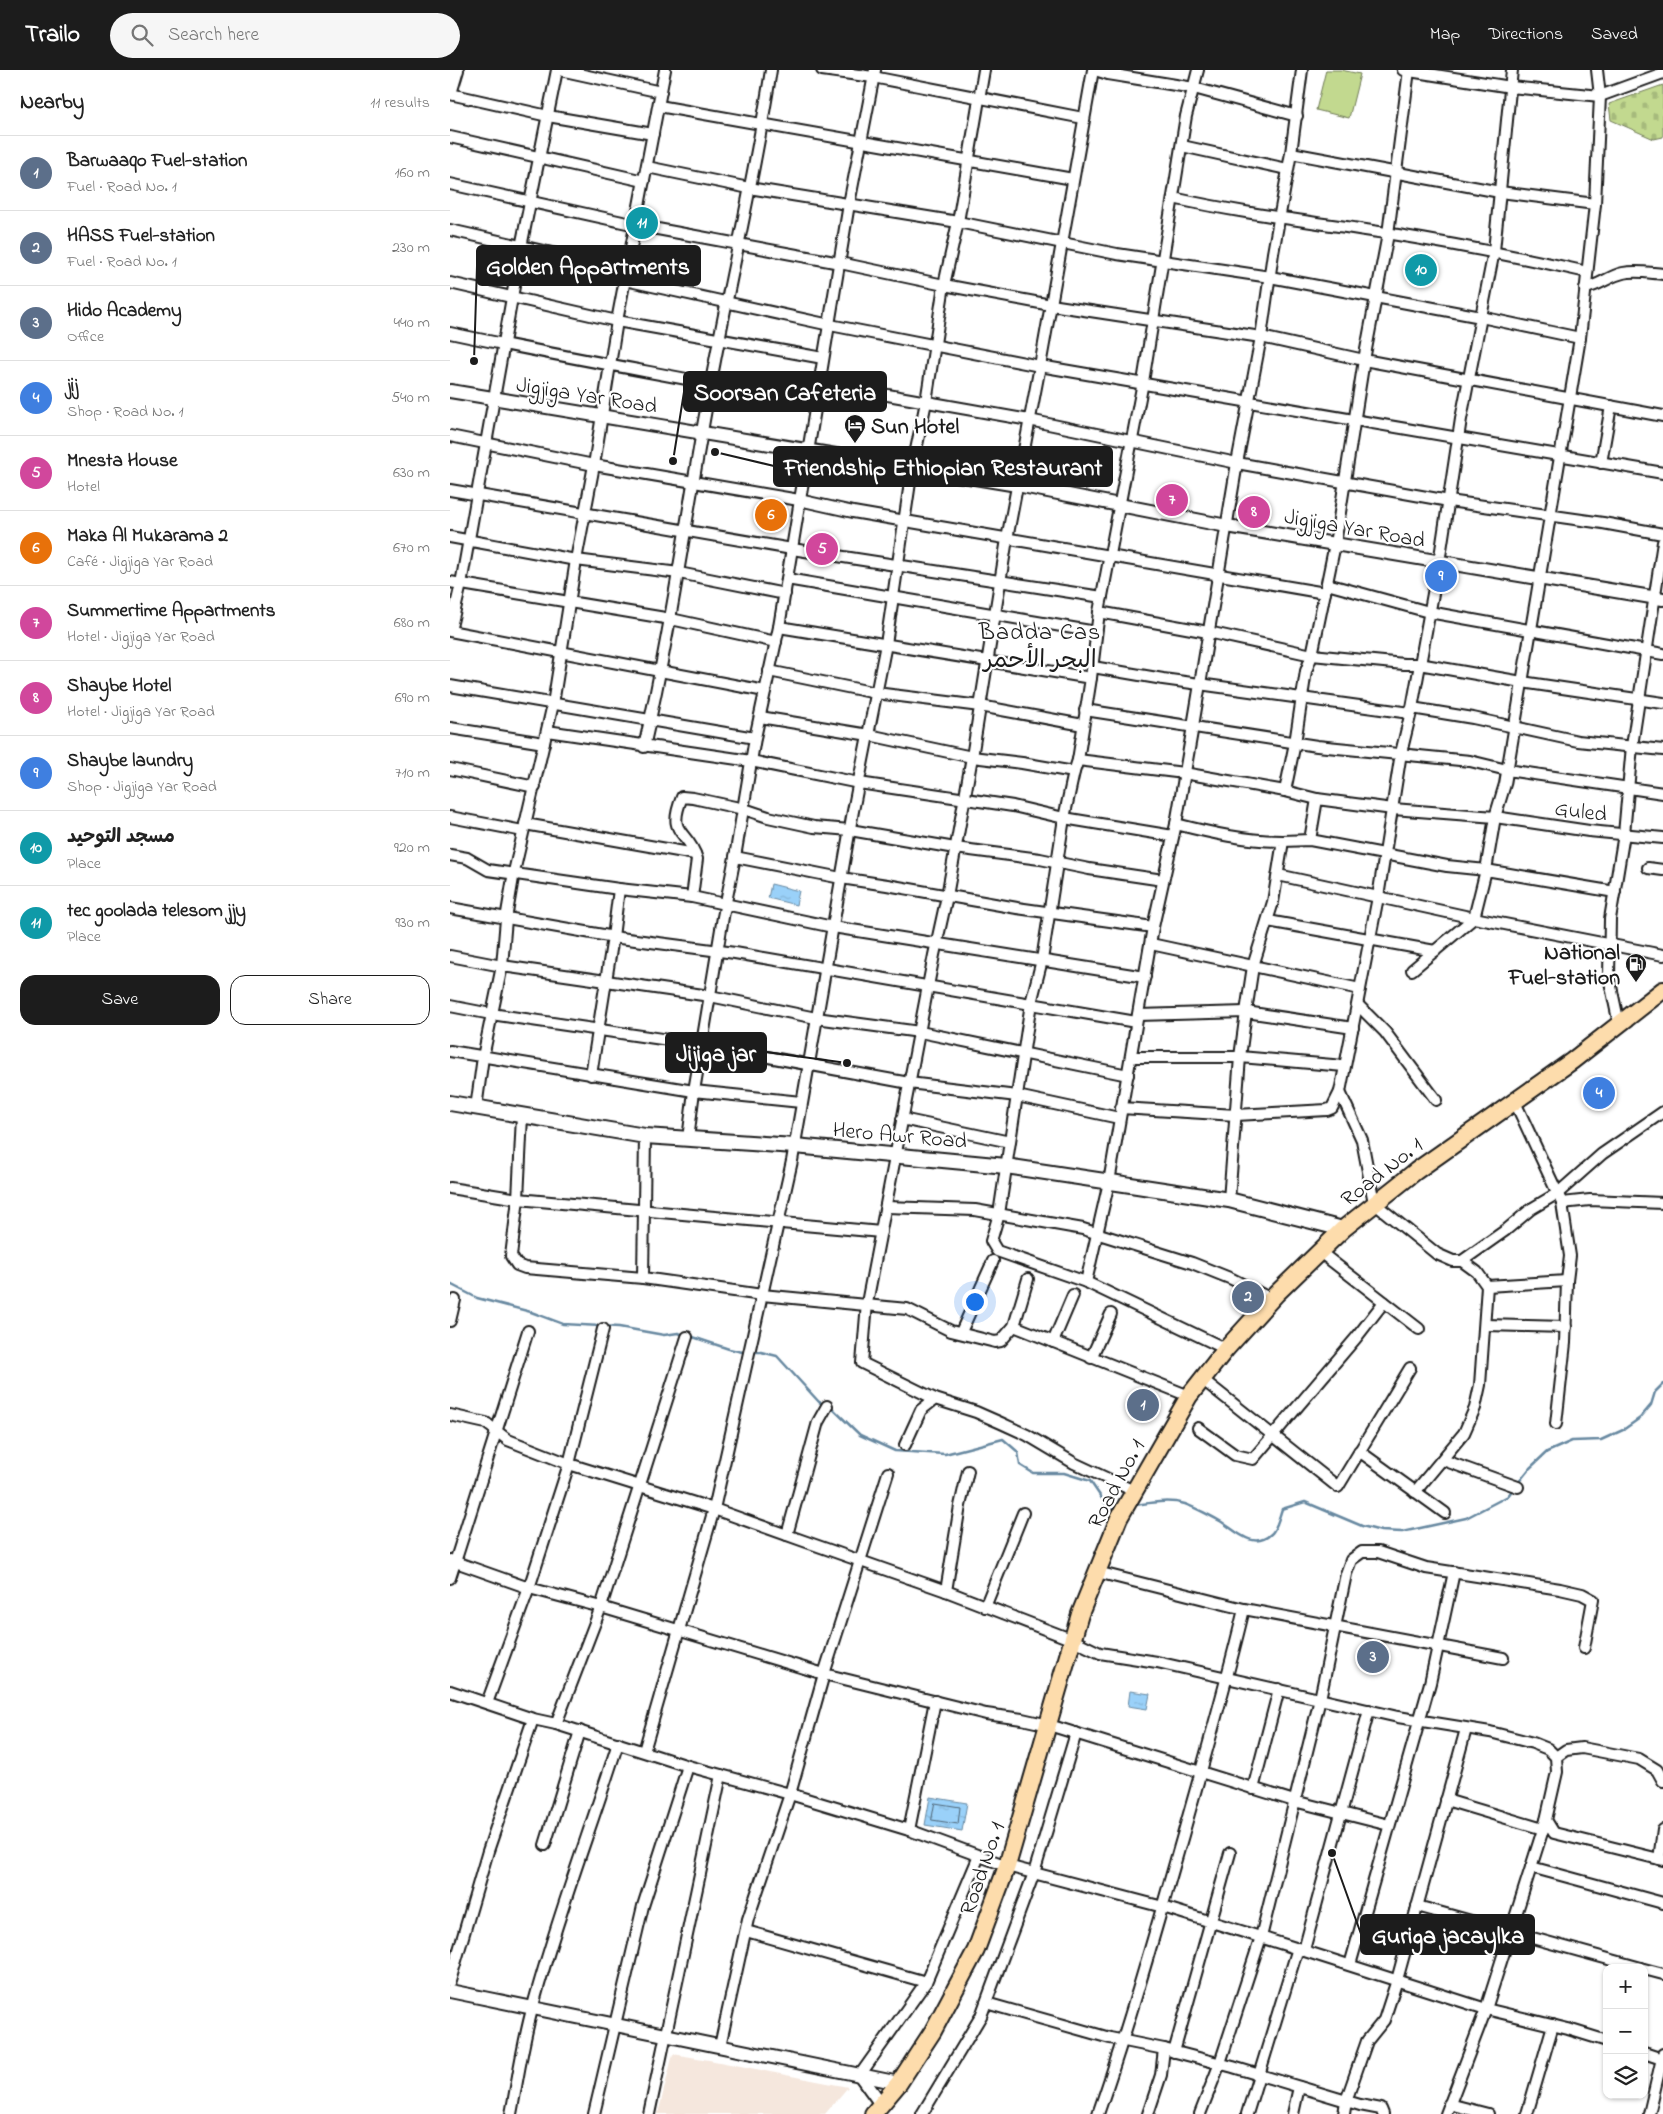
<!DOCTYPE html>
<html lang="en">
<head>
<meta charset="utf-8">
<style>
	body { margin:0; font-family:"Indie Flower","Playpen Sans Arabic",sans-serif; background:#f6f6f6; color:#222 }
	.controls { position:absolute; right:15px; bottom:15px; display:grid; overflow:hidden; border-radius:10px; box-shadow:0 1px 4px #0004 }
	.controls button { width:45px; height:45px; display:grid; place-items:center; padding:0; border:0; border-bottom:1px solid #e0e0e0; background:#fff; color:#222; font:25px sans-serif }
	.you { position:absolute; left:524px; top:1231px; width:18px; height:18px; margin:-12px; border:4px solid #fff; border-radius:50%; background:#1a73e8; box-shadow:0 0 0 8px #1a73e833 }
	.badge { display:grid; place-items:center; width:32px; height:32px; border-radius:50%; background:#1c1c1c; color:#fff; font-size:16px; font-weight:700 }
	.pin { position:absolute; translate:-50% -50%; border:2px solid #fff; box-shadow:0 1px 5px #0006 }
	.list { margin:0; padding:0; list-style:none }
	h2 { display:flex; justify-content:space-between; align-items:center; height:65px; margin:0; padding:0 20px; font-size:21px }
	h2 small { font-size:16px; font-weight:400; color:#767676 }
	.list li { display:grid; grid-template-columns:32px 1fr auto; gap:15px; align-items:center; box-sizing:border-box; height:75px; padding:0 20px; border-top:1px solid #e0e0e0 }
	.list b { display:block; font-size:19px; white-space:nowrap }
	.list p { margin:0; font-size:16px; white-space:nowrap; color:#767676 }
	.list em { font-size:16px; font-style:normal; color:#767676 }
	.actions { display:flex; gap:10px; padding:15px 20px }
	.actions a { flex:1; padding:11px 0; border:1px solid #1c1c1c; border-radius:15px; text-align:center; font-size:18px; color:#1c1c1c }
	.actions .main { background:#1c1c1c; color:#fff }
	.icon { flex:none; width:28px; height:28px; fill:none; stroke:currentColor; stroke-width:2; stroke-linecap:round; stroke-linejoin:round }
	.map { position:relative; flex:none; width:1213px; height:2044px; overflow:hidden }
	header { display:flex; align-items:center; gap:30px; box-sizing:border-box; height:70px; padding:0 25px; background:#1c1c1c; color:#fff }
	header strong { font-size:24px }
	nav { display:flex; gap:28px; margin-inline-start:auto; font-size:18px }
	.search { width:350px; height:45px; background:#f6f6f6; display:flex; align-items:center; gap:12px; box-sizing:border-box; padding:0 18px; border-radius:28px; color:#767676; font-size:19px }
	main { display:flex }
	aside { flex:1; background:#fff }
	.map>svg:first-child { display:block }
	.built { fill:#f5e7dd }
	.grass { fill:#c2d98f; stroke:#6f7a56 }
	.cemetery { fill:url(#cemetery-stones); stroke:#6f7a56 }
	.water { fill:url(#water-ripples); stroke:#6889a1 }
	.lines { fill:none; stroke-linecap:round; stroke-linejoin:round }
	.shore { stroke:#4e6474; stroke-width:1 }
	.stream { stroke:#6889a1; stroke-width:2.5 }
	.minor-casing { stroke:#1c1c1c; stroke-width:14 }
	.tertiary-casing { stroke:#1c1c1c; stroke-width:16 }
	.secondary-casing { stroke:#1c1c1c; stroke-width:18 }
	.trunk-casing { stroke:#1c1c1c; stroke-width:20 }
	.minor { stroke:#fff; stroke-width:10 }
	.tertiary { stroke:#fff; stroke-width:12 }
	.secondary { stroke:#fff; stroke-width:14 }
	.trunk { stroke:#fddcac; stroke-width:16 }
	.labels { text-anchor:middle; stroke-width:4.5; stroke-linejoin:round; paint-order:stroke }
	.street-label { font-size:22px; fill:#1c1c1c; stroke:#fff }
	.poi-label { font-size:22px; font-weight:bold; fill:#1c1c1c; stroke:#fff; text-anchor:start }
	.neighbourhood-label { font-size:24px; letter-spacing:1px; fill:#1c1c1c; stroke:#fff }
	.leader { fill:none; stroke:#1c1c1c; stroke-width:2 }
	.callout-dot { fill:#1c1c1c; stroke:#fff; stroke-width:2 }
	.callout { fill:#1c1c1c; stroke:#1c1c1c; stroke-width:2 }
	.callout-label { font-size:24px; text-anchor:middle; font-weight:bold; fill:#fff }
</style>
</head>
<body>
<header>
<strong>Trailo</strong>
<div class="search"><svg class="icon" aria-label="search" viewBox="0 0 24 24"><circle cx="10" cy="10" r="6"/><path d="M15 15l6 6"/></svg>Search here</div>
<nav><a>Map</a><a>Directions</a><a>Saved</a></nav>
</header>
<main>
<aside>
<h2>Nearby<small>11 results</small></h2>
<ul class="list">
<li><span class="badge" style="background:#5c6f8a">1</span><div><b>Barwaaqo Fuel-station</b><p>Fuel · Road No. 1</p></div><em>160 m</em></li>
<li><span class="badge" style="background:#5c6f8a">2</span><div><b>HASS Fuel-station</b><p>Fuel · Road No. 1</p></div><em>230 m</em></li>
<li><span class="badge" style="background:#5c6f8a">3</span><div><b>Hido Academy</b><p>Office</p></div><em>440 m</em></li>
<li><span class="badge" style="background:#3f7fe0">4</span><div><b>jij</b><p>Shop · Road No. 1</p></div><em>540 m</em></li>
<li><span class="badge" style="background:#d1479c">5</span><div><b>Mnesta House</b><p>Hotel</p></div><em>630 m</em></li>
<li><span class="badge" style="background:#e8710a">6</span><div><b>Maka Al Mukarama 2</b><p>Café · Jigjiga Yar Road</p></div><em>670 m</em></li>
<li><span class="badge" style="background:#d1479c">7</span><div><b>Summertime Appartments</b><p>Hotel · Jigjiga Yar Road</p></div><em>680 m</em></li>
<li><span class="badge" style="background:#d1479c">8</span><div><b>Shaybe Hotel</b><p>Hotel · Jigjiga Yar Road</p></div><em>690 m</em></li>
<li><span class="badge" style="background:#3f7fe0">9</span><div><b>Shaybe laundry</b><p>Shop · Jigjiga Yar Road</p></div><em>710 m</em></li>
<li><span class="badge" style="background:#0f9aa8">10</span><div><b>مسجد التوحيد</b><p>Place</p></div><em>920 m</em></li>
<li><span class="badge" style="background:#0f9aa8">11</span><div><b>tec goolada telesom jjy</b><p>Place</p></div><em>930 m</em></li>
</ul>
<div class="actions"><a class="main">Save</a><a>Share</a></div>
</aside>
<div class="map">
<svg width="1213" height="2044" viewBox="0 0 1213 2044">
	<defs>
		<pattern id="cemetery-stones" width="16" height="16" patternUnits="userSpaceOnUse" patternTransform="scale(1.25)"><rect width="16" height="16" fill="#c2d98f"/><path d="M2 7V4a2 2 0 0 1 4 0v3zM10 15v-3a2 2 0 0 1 4 0v3z" fill="#a6ba7b"/></pattern>
		<pattern id="water-ripples" width="26" height="14" patternUnits="userSpaceOnUse" patternTransform="scale(1.25)"><rect width="26" height="14" fill="#9ad1f9"/><path d="M2 4q2-2 4 0t4 0M15 11q2-2 4 0t4 0" fill="none" stroke="#84b3d5"/></pattern>
	</defs>
	<rect width="100%" height="100%" fill="#fff"/>
	<filter id="ink" filterUnits="userSpaceOnUse"><feTurbulence type="fractalNoise" baseFrequency=".02" numOctaves="2"/><feDisplacementMap in="SourceGraphic" scale="10" xChannelSelector="R" yChannelSelector="G"/><feConvolveMatrix kernelMatrix="1 2 1 2 8 2 1 2 1" color-interpolation-filters="sRGB"/></filter>
	<g filter="url(#ink)">
		<path class="built" d="M223,1984L259,1990L398,2017L375,2044H208Z"/>
		<path class="grass" d="M876,0H891L910,4L899,48L866,40Z"/>
		<path class="cemetery" d="M1213,15V67L1204,69L1161,50L1159,34Z"/>
		<g class="water">
			<path d="M321,814L349,821L346,835L318,828Z"/>
			<path d="M680,1621L700,1624L697,1639L678,1636Z"/>
			<path d="M480,1727L517,1733L512,1761L475,1755Z"/>
		</g>
		<g class="lines">
			<path class="shore" d="M485,1733L510,1737L508,1754L482,1750Z"/>
			<g class="stream">
				<path d="M0,1214L27,1228L81,1242L113,1254L169,1257L214,1265L228,1263L235,1265"/>
				<path d="M240,1266L279,1279L297,1283"/>
				<path d="M302,1282H311L327,1286L369,1332L376,1335"/>
				<path d="M381,1337L410,1365L445,1381L495,1384L553,1369L568,1382L570,1395L583,1403H614L640,1411L657,1436L660,1438L668,1437"/>
				<path d="M1068,1413L1080,1398L1097,1382L1122,1371L1151,1370L1173,1360L1190,1348L1201,1335L1205,1322L1213,1314"/>
				<path d="M684,1435C700,1433 718,1429 735,1434C746,1438 759,1445 770,1451C785,1460 803,1481 821,1464C827,1459 829,1447 832,1439L855,1432L912,1456L931,1461L952,1462L1016,1448L1058,1426L1063,1419"/>
			</g>
			<g class="minor-casing">
				<g id="minor">
					<path d="M110,0L211,22"/>
					<path d="M372,0L423,7L633,48"/>
					<path d="M645,0L658,4L744,18L847,46"/>
					<path d="M748,0L736,46L693,312L649,542L641,608L628,690L624,702L614,748L592,890L581,933L549,1144L541,1171L547,1181L636,1212L776,1279"/>
					<path d="M953,0L1061,17L1150,26L1213,3"/>
					<path d="M1062,0L1044,181L1031,247L1130,268"/>
					<path d="M0,24L98,46L203,64"/>
					<path d="M209,36L623,109"/>
					<path d="M0,67L194,111"/>
					<path d="M732,76L837,99"/>
					<path d="M841,83L1050,122L1145,134"/>
					<path d="M197,97L299,118L508,152L667,184L820,207L1031,247L1011,349L991,480L962,638L951,683L928,827L890,1022L882,1038L877,1040L786,1045L671,1038"/>
					<path d="M0,114L186,155L390,193L494,215L601,235L811,267L914,290L1213,346"/>
					<path d="M723,128C794,144 865,152 936,163C1004,174 1070,187 1137,202"/>
					<path d="M0,160L177,200"/>
					<path d="M175,210L380,255L590,296L1213,403"/>
					<path d="M0,213L167,251L373,288"/>
					<path d="M1135,218C1149,216 1159,206 1173,203C1186,200 1200,203 1213,204"/>
					<path d="M0,263C121,289 244,309 365,334"/>
					<path d="M370,313L579,350L787,393L999,431L1153,453L1213,464"/>
					<path d="M0,366L144,395L349,430L403,442L875,523"/>
					<path d="M1151,393L1161,336"/>
					<path d="M0,420L342,479L652,527"/>
					<path d="M0,467L126,490L229,503L335,524"/>
					<path d="M337,509L646,562"/>
					<path d="M0,512L221,549L326,572"/>
					<path d="M877,514L979,542L1213,584"/>
					<path d="M649,542L758,562L862,585L954,594H969L1072,612L1213,633"/>
					<path d="M329,557L641,608"/>
					<path d="M0,561L11,514L71,177L107,0"/>
					<path d="M0,561L315,621"/>
					<path d="M643,597L713,609L960,643"/>
					<path d="M319,601L426,623L530,636L633,655"/>
					<path d="M0,616L305,668"/>
					<path d="M962,638L1023,648L1128,671L1213,680"/>
					<path d="M635,640L867,676L1020,691L1057,700L1213,723"/>
					<path d="M310,647L419,665L522,687L572,693L624,702"/>
					<path d="M0,658L94,673"/>
					<path d="M97,661L301,691L409,713L563,736L614,748L723,766"/>
					<path d="M194,677C222,556 238,434 261,312C280,208 305,105 321,0"/>
					<path d="M628,690L734,703L835,721L867,729L943,739L1045,747L1139,761L1213,768"/>
					<path d="M0,699L85,717"/>
					<path d="M835,721L845,673L856,601L862,585L885,474L914,290L938,164L959,0"/>
					<path d="M0,747L73,761"/>
					<path d="M75,754L245,784"/>
					<path d="M726,754C761,763 796,771 833,771L823,832L803,896L796,942L790,987L779,1130"/>
					<path d="M860,770L867,729"/>
					<path d="M833,771L860,770L997,796L1036,800L1045,747L1055,714L1130,268L1145,134L1150,26L1147,0"/>
					<path d="M0,785L17,788L38,800L169,819L242,827L383,857L695,907"/>
					<path d="M285,787L391,808L437,815L567,838L703,857"/>
					<path d="M1198,798L1213,800"/>
					<path d="M828,805L1024,848L1213,885"/>
					<path d="M242,827L247,789C238,758 216,767 232,727L243,728L294,739L318,747L364,757L400,760L505,778L590,789L639,799L713,810"/>
					<path d="M0,838L170,868L285,883L686,952"/>
					<path d="M818,851L985,881"/>
					<path d="M701,874L910,919"/>
					<path d="M0,886L52,896L260,926L366,948L470,962L678,1005"/>
					<path d="M962,900L1024,848L1036,800L1165,822"/>
					<path d="M908,935L935,962L986,1030"/>
					<path d="M0,936L41,944L253,975L459,1013L567,1026L669,1048"/>
					<path d="M688,945L796,942L903,958"/>
					<path d="M1169,954L1159,907L1160,849L1174,764L1182,676L1213,472"/>
					<path d="M0,981L244,1021L351,1032"/>
					<path d="M681,987H790L894,996"/>
					<path d="M141,1005L163,867L169,819"/>
					<path d="M890,1022L912,1070L924,1133L987,1184L1003,1191H1012L1056,1160L1081,1139L1108,1123L1152,1084L1213,1042"/>
					<path d="M1065,1032L1112,1133L1120,1186L1117,1211L1115,1273L1106,1354"/>
					<path d="M26,1038L33,987L52,896L56,849L64,802L103,634L126,490L144,395L167,251L215,0"/>
					<path d="M72,1046L68,1129L61,1186L67,1195L75,1198L193,1208L312,1225L457,1239L501,1261L545,1272L551,1271L564,1256L578,1209"/>
					<path d="M452,1049L560,1072"/>
					<path d="M238,1069L244,1021L273,847L285,787L305,668L329,557L399,134L425,0"/>
					<path d="M0,1118L68,1129L431,1162"/>
					<path d="M1112,1133L1140,1130L1213,1133"/>
					<path d="M436,1137L525,1140L633,1159L742,1193L782,1209L821,1229"/>
					<path d="M870,1182L969,1259"/>
					<path d="M193,1208L195,1066"/>
					<path d="M636,1212L659,1112L703,857L726,754L743,656L787,393L811,267L823,183L841,83L852,0"/>
					<path d="M1037,1216L1117,1211"/>
					<path d="M0,1251L5,1230"/>
					<path d="M1036,1255L1116,1257"/>
					<path d="M564,1256L739,1326"/>
					<path d="M511,1262L543,1191"/>
					<path d="M603,1272L623,1225"/>
					<path d="M641,1288L661,1244"/>
					<path d="M752,1309L888,1417L960,1298"/>
					<path d="M485,1329L412,1293L417,1233L484,885L497,826L522,687L557,469L590,296L643,0"/>
					<path d="M0,1345L36,1353L58,1370L119,1394L264,1439L351,1470L496,1521L623,1570L650,1583L707,1592L948,1647L1040,1662L1083,1673L1098,1679L1106,1687L1107,1702L1096,1750L1104,1763L1213,1790"/>
					<path d="M748,1358L785,1385L803,1389L906,1268L934,1232"/>
					<path d="M455,1375L471,1340L485,1329L526,1342L551,1353L577,1365L624,1393L684,1421"/>
					<path d="M909,1381L995,1443"/>
					<path d="M993,1390L1068,1417"/>
					<path d="M965,1422L1014,1363L1025,1338L1030,1315L1037,1216L1027,1202L1012,1191"/>
					<path d="M337,1465L368,1352L377,1336"/>
					<path d="M0,1490L79,1518L151,1537L374,1604L536,1644L572,1649L599,1655L844,1731L939,1755"/>
					<path d="M647,1502L794,1539L1053,1588"/>
					<path d="M0,1508L78,1261"/>
					<path d="M496,1521L510,1436L518,1401"/>
					<path d="M535,1537L573,1443"/>
					<path d="M0,1621L83,1649L106,1654L238,1696L340,1724L459,1760L557,1796L713,1837L839,1876L1036,1939L1118,1959L1157,1971"/>
					<path d="M37,1633L79,1518L119,1394L153,1259"/>
					<path d="M106,1654L151,1537L237,1267"/>
					<path d="M194,1681L264,1439L342,1091L403,741L436,574L462,399L476,332L494,215L508,152L534,0"/>
					<path d="M1106,1687L1116,1680L1132,1678L1189,1689L1207,1700L1213,1711"/>
					<path d="M803,1719L829,1619"/>
					<path d="M996,1730L1093,1759"/>
					<path d="M459,1760L485,1631"/>
					<path d="M95,1775L130,1661"/>
					<path d="M1209,1789L1213,1760"/>
					<path d="M1081,1797L1213,1833"/>
					<path d="M967,1836L1191,1898"/>
					<path d="M296,1861L476,1912"/>
					<path d="M854,1880L919,1640"/>
					<path d="M900,1895L980,1613L1004,1502"/>
					<path d="M1194,1899L1213,1904"/>
					<path d="M0,1911L38,1781L83,1649"/>
					<path d="M536,1933L660,1968L714,1979L783,1997L910,2035L931,2039L933,2044"/>
					<path d="M270,1976L298,1849L340,1724L374,1604L438,1403"/>
					<path d="M724,1982L780,1783"/>
					<path d="M1194,1983L1212,1989"/>
					<path d="M410,2005L476,1912L529,1786"/>
					<path d="M999,2034L1038,2044"/>
					<path d="M61,2044C68,2008 73,1971 83,1936C107,1847 140,1761 168,1673"/>
					<path d="M144,2044L193,1836L238,1696"/>
					<path d="M199,2044L271,1705"/>
					<path d="M472,2044L531,1946L584,1803L626,1663"/>
					<path d="M648,2044C680,1952 706,1859 733,1765C754,1690 776,1615 794,1539"/>
					<path d="M698,2044L711,2005L714,1979"/>
					<path d="M750,2044L770,1993L811,1867L870,1629L896,1504L901,1490L912,1482H928L976,1498L1110,1519L1132,1524L1143,1530L1134,1578"/>
					<path d="M797,2044L848,1878"/>
					<path d="M843,2044L849,2017"/>
					<path d="M894,2044L896,2031L917,1971L934,1950L947,1910L1016,1659"/>
					<path d="M996,2044L1036,1939L1096,1750"/>
					<path d="M1077,2044L1103,1955"/>
					<path d="M1199,2044L1213,1984"/>
				</g>
			</g>
			<g class="tertiary-casing">
				<g id="tertiary">
					<path d="M0,321L567,415L777,456L1213,529"/>
					<path d="M0,1921L449,2013"/>
					<path d="M410,2005L431,2034"/>
				</g>
			</g>
			<g class="secondary-casing">
				<g id="secondary">
					<path d="M0,20L6,0"/>
					<path d="M0,1033L195,1066L345,1076L556,1096L779,1130L893,1159"/>
				</g>
			</g>
			<g class="trunk-casing">
				<path id="trunk" d="M423,2044L449,2013L483,1961L526,1880L557,1796L630,1544L669,1448L739,1326L776,1279L826,1224L893,1159L966,1101L1122,991L1213,920"/>
			</g>
			<use href="#minor" class="minor"/>
			<use href="#tertiary" class="tertiary"/>
			<use href="#secondary" class="secondary"/>
			<use href="#trunk" class="trunk"/>
		</g>
	</g>
	<defs>
		<g id="hotel-pin" transform="scale(1.125)"><path d="M0 17L-7.5 6A9.5 9.5 0 1 1 7.5 6Z" fill="#1c1c1c" stroke="#fff"/><path d="M-6-4.5h1.5V1H6V5H4.5V3h-9V5H-6ZM-4 0a1.8 1.8 0 1 1 3.6 0ZM.5 0V-2.5h3Q6-2.5 6 0Z" fill="#fff"/></g>
		<g id="fuel-pin" transform="scale(1.125)"><path d="M0 17L-7.5 6A9.5 9.5 0 1 1 7.5 6Z" fill="#1c1c1c" stroke="#fff"/><path d="M-5.5-6h7V0h2V4h1.3V-2.5L3-4.5l.8-.8L6-3V5H2.5V1h-1V6h-7ZM-4.2-4.7v3.2H.2V-4.7Z" fill="#fff"/></g>
	</defs>
	<g fill-rule="evenodd">
		<use href="#hotel-pin" x="405" y="355"/>
		<use href="#fuel-pin" x="1186" y="894"/>
	</g>
	<g class="labels">
		<g class="street-label">
			<text transform="translate(137 324) rotate(9)" y="8">Jigjiga Yar Road</text>
			<text transform="translate(905 457) rotate(10)" y="8">Jigjiga Yar Road</text>
			<text transform="translate(1131 740) rotate(7)" y="8">Guled</text>
			<text transform="translate(450 1064) rotate(5)" y="8">Hero Awr Road</text>
			<text transform="translate(931 1101) rotate(-38)" y="8">Road No. 1</text>
			<text transform="translate(665 1413) rotate(-62)" y="8">Road No. 1</text>
			<text transform="translate(531 1798) rotate(-71)" y="8">Road No. 1</text>
		</g>
		<g class="poi-label">
			<text x="421" y="363">Sun Hotel</text>
			<text x="1170" y="889" text-anchor="end">National<tspan x="1170" dy="25">Fuel-station</tspan></text>
		</g>
		<g class="neighbourhood-label">
			<text x="590" y="569">Badda Cas<tspan x="590" dy="28">البحر الأحمر</tspan></text>
		</g>
	</g>
	<path class="leader" d="M24 291L27 196M223 391L234 322M265 382L324 396M397 993L316 982M882 1783L911 1864"/>
	<g class="callout-dot">
		<circle cx="24" cy="291" r="5"/>
		<circle cx="223" cy="391" r="5"/>
		<circle cx="265" cy="382" r="5"/>
		<circle cx="397" cy="993" r="5"/>
		<circle cx="882" cy="1783" r="5"/>
	</g>
	<g class="callout">
		<rect x="27" y="176" width="223" height="39" rx="5"/>
		<rect x="234" y="302" width="202" height="39" rx="5"/>
		<rect x="324" y="377" width="338" height="39" rx="5"/>
		<rect x="216" y="963" width="100" height="39" rx="5"/>
		<rect x="911" y="1845" width="173" height="39" rx="5"/>
	</g>
	<g class="callout-label">
		<text x="138" y="204">Golden Appartments</text>
		<text x="335" y="330">Soorsan Cafeteria</text>
		<text x="493" y="405">Friendship Ethiopian Restaurant</text>
		<text x="266" y="991">Jijiga jar</text>
		<text x="998" y="1873">Guriga jacaylka</text>
	</g>
</svg>
<div class="controls">
<button>+</button>
<button>−</button>
<button><svg class="icon" aria-label="layers" viewBox="0 0 24 24"><path d="M12 4l9 5-9 5-9-5zM3 14l9 5 9-5"/></svg></button>
</div>
<div class="you"></div>
<div class="pin badge" style="left:693px;top:1335px;background:#5c6f8a">1</div>
<div class="pin badge" style="left:798px;top:1227px;background:#5c6f8a">2</div>
<div class="pin badge" style="left:923px;top:1587px;background:#5c6f8a">3</div>
<div class="pin badge" style="left:1149px;top:1023px;background:#3f7fe0">4</div>
<div class="pin badge" style="left:372px;top:479px;background:#d1479c">5</div>
<div class="pin badge" style="left:321px;top:445px;background:#e8710a">6</div>
<div class="pin badge" style="left:722px;top:430px;background:#d1479c">7</div>
<div class="pin badge" style="left:804px;top:442px;background:#d1479c">8</div>
<div class="pin badge" style="left:991px;top:506px;background:#3f7fe0">9</div>
<div class="pin badge" style="left:971px;top:200px;background:#0f9aa8">10</div>
<div class="pin badge" style="left:192px;top:153px;background:#0f9aa8">11</div>
</div>
</main>
</body>
</html>
